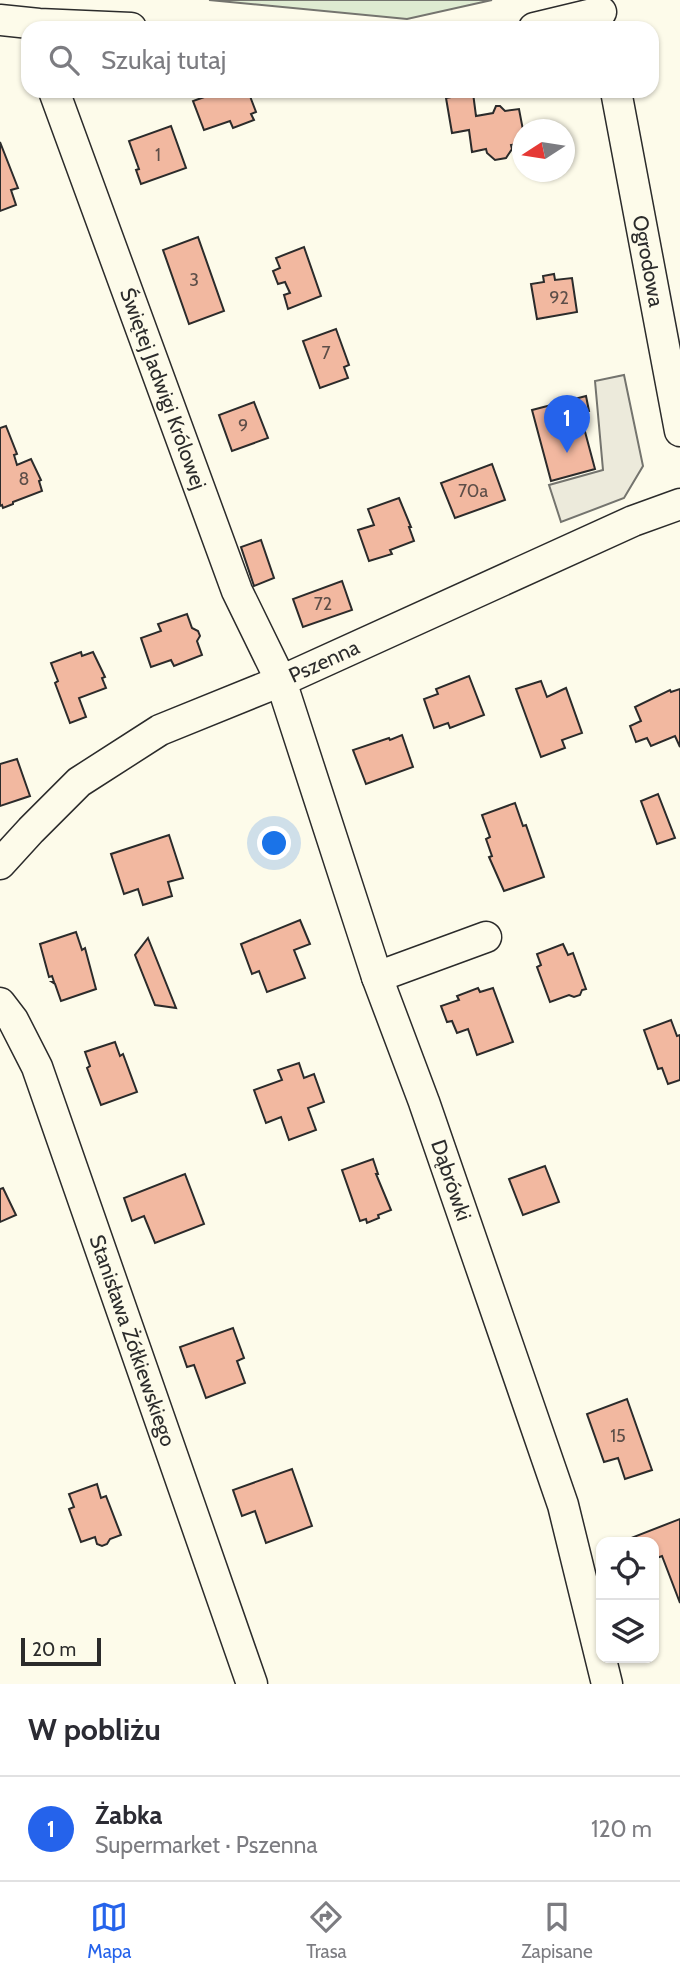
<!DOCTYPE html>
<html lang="pl">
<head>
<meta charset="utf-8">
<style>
	body { margin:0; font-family:Cabin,sans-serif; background:#f2f2f3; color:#2b2b33 }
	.controls { position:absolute; right:21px; bottom:21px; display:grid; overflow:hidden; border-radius:14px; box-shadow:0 2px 5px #0004 }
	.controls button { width:63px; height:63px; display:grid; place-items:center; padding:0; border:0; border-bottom:2px solid #e1e1e2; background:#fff; color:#2b2b33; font:35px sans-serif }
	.compass { position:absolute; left:512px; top:119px; width:63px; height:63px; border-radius:50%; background:#fff; box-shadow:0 2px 5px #0004; rotate:258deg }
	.scale { position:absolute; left:21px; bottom:18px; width:80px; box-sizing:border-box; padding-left:7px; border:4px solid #2b2b2b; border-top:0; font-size:19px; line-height:24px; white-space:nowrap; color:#2b2b2b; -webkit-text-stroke:5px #fdfbea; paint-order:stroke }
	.you { position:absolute; left:275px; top:844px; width:24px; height:24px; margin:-18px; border:5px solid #fff; border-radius:50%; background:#1a73e8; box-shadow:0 0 0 10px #1a73e833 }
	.badge { display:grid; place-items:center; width:46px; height:46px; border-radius:50%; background:#2563eb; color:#fff; font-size:23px; font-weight:700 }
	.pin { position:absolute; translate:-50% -58px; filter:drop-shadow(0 2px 4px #0008) }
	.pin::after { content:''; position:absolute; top:37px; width:24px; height:21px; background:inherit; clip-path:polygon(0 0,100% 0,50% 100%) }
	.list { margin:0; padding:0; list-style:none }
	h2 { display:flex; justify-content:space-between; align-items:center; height:91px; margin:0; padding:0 28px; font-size:30px }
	h2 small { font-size:23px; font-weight:400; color:#7c7c81 }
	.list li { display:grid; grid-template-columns:46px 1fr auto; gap:21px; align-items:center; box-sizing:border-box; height:105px; padding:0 28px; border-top:2px solid #e1e1e2 }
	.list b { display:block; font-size:26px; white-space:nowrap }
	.list p { margin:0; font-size:23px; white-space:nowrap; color:#7c7c81 }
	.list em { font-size:23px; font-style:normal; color:#7c7c81 }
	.icon { flex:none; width:38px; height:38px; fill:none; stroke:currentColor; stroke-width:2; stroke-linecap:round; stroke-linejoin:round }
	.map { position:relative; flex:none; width:680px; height:1684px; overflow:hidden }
	.search { position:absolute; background:#fff; box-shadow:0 2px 5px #0004; left:21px; right:21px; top:21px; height:77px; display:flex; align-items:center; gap:18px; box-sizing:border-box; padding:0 24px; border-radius:21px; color:#7c7c81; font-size:26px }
	.sheet { height:196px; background:#fff }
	nav { display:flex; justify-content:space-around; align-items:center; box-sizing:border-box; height:98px; border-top:2px solid #e1e1e2; background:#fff; font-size:19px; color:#7c7c81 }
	nav a { display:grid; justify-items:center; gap:4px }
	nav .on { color:#2563eb }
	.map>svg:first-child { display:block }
	.green { fill:#deebd1; stroke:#74746e; stroke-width:2 }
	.parking { fill:#eceadb; stroke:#74746e; stroke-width:2 }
	.building { fill:#f2b8a0; stroke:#2b2b2b; stroke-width:2 }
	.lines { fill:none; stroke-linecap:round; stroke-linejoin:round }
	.minor-casing { stroke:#2b2b2b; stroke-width:33 }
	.minor { stroke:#fdfbea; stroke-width:30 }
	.labels { text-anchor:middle; stroke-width:5; stroke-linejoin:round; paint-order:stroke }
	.number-label { font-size:18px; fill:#5d4e48 }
	.street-label { font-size:21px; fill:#2b2b2b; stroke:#fdfbea }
</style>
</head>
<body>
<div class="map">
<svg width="680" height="1684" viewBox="0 0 680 1684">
	<rect width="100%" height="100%" fill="#fdfbea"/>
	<path class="green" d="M209,0H492L407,19Z"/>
	<path class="parking" d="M624,375L643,466L624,498L561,522L549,485L603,470L595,381Z"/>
	<g class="building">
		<path d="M210,91H248L256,112L251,114L254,120L233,128L230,121L204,130L193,101L207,96L206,92Z"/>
		<path d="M473,93L476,116L493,113L496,106H500L505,111L519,109L523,130L522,143L511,145L512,149L506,158L495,160L487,153L486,149L472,152L469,130L452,133L446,98Z"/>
		<path d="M171,126L186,168L141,184L136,170L139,169L129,141Z"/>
		<path d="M0,142L18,188L11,190L16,205L0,211Z"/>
		<path d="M198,237L224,311L189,324L163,250Z"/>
		<path d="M304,247L321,296L288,309L284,295L290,293L285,282L278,284L273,271L280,268L276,258Z"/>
		<path d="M554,274L555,280L572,278L577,312L537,319L531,284L544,282L543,276Z"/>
		<path d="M336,329L349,365L344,367L348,378L320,388L303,341Z"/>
		<path d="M586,396L589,411L580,413L595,469L551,481L532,410Z"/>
		<path d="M254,402L268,438L232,451L219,415Z"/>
		<path d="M6,426L17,454L14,455L17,465L31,459L41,480L39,481L42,491L13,502V504L3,508L2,505L0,506V428Z"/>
		<path d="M492,464L505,500L455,518L441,483Z"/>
		<path d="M399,498L411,527H409L414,541L390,550L392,554L369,561L358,530L374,525L368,509Z"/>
		<path d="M261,540L274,578L254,586L241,547Z"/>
		<path d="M342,581L352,610L303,627L293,599Z"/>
		<path d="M187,614L192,628L198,631L200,636L197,641L202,655L174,666L171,660L151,667L141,638L161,631L158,624Z"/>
		<path d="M81,652L82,656L93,652L105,677L102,678L106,688L79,698L86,717L70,723L55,683L58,681L51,663Z"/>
		<path d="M469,676L484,715L450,728L448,723L434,728L424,699L438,694L436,689Z"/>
		<path d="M541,681L547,697L566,688L582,733L562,740L565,748L541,757L516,689Z"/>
		<path d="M680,689V747L675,736L651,746L647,738L636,742L630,726L641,721L635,707L670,690L671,692Z"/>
		<path d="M402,735L413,767L366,784L353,750L389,738L390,740Z"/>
		<path d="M17,759L30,796L0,806V764Z"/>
		<path d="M658,794L675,838L657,844L641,801Z"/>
		<path d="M515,803L523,826L526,825L544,877L504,891L489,857L492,856L486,839L490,837L482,815Z"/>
		<path d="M169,835L183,878L168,882L172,896L143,905L138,889L124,894L111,854Z"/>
		<path d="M300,920L310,944L294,950L305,978L267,992L259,971L252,974L241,944Z"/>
		<path d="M76,932L82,950L85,948L96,989L61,1001L55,984L52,982H54L52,976L49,977L40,944Z"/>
		<path d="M148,938L176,1008L155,1005L135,955Z"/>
		<path d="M563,944L568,955L573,953L586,989L582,990L580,995L574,997L569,995L550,1002L537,967L541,965L537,954Z"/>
		<path d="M478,988L480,992L493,988L513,1042L477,1055L468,1029L457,1033L452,1021L447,1022L441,1006L459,1000L457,996Z"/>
		<path d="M671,1020L677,1036L680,1035V1080L668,1084L662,1068L658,1069L644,1030Z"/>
		<path d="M115,1042L120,1056L123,1054L137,1092L101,1105L87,1068L90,1066L85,1052Z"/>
		<path d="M299,1063L304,1078L314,1074L324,1102L308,1108L316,1130L289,1140L281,1117L266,1123L254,1090L282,1080L278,1070Z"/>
		<path d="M373,1159L378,1174H376L391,1210L378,1215L379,1218L367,1223L366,1219L360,1221L342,1170Z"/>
		<path d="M545,1166L559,1202L523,1215L509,1179Z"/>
		<path d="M185,1174L204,1224L155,1243L144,1216L132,1221L124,1198Z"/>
		<path d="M3,1188L16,1215L0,1222V1189Z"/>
		<path d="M233,1328L244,1358L237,1361L245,1383L206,1398L194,1365L187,1367L180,1347Z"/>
		<path d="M627,1399L652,1470L625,1479L618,1458L604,1462L587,1414Z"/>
		<path d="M292,1469L312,1526L266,1543L255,1511L242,1516L233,1490Z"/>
		<path d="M97,1484L101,1498L106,1496L121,1535L110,1539L107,1544L102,1546L97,1544L95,1537L81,1542L69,1509L74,1507L69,1494Z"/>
		<path d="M680,1519V1603L662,1556L654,1559V1542H632L631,1538Z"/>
	</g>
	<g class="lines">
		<g class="minor-casing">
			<g id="minor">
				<path d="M0,20L39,24L131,28"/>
				<path d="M534,28L601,12"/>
				<path id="s1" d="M54,91L237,591L281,681L377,977L424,1102L563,1505L607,1684"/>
				<path id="s2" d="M616,91L680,431"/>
				<path id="s3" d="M0,864L31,830L79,782L160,730L281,681L633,521L680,504"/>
				<path d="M377,977L486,937"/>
				<path id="s4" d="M0,1003L13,1020L37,1067L252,1684"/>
			</g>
		</g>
		<use href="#minor" class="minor"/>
	</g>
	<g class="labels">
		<g class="number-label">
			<text x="158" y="161">1</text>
			<text x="194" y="286">3</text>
			<text x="559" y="304">92</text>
			<text x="326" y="359">7</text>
			<text x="243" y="432">9</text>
			<text x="24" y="485">8</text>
			<text x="473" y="497">70a</text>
			<text x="323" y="610">72</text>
			<text x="618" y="1442">15</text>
		</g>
		<g class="street-label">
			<text dy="7" stroke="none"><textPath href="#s2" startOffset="173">Ogrodowa</textPath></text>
			<text dy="7" stroke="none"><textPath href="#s1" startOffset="317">Świętej Jadwigi Królowej</textPath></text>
			<text dy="7" stroke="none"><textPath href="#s3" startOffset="388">Pszenna</textPath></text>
			<text dy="7" stroke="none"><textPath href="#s1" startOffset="1160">Dąbrówki</textPath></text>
			<text dy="7" stroke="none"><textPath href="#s4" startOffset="364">Stanisława Żółkiewskiego</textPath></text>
		</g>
	</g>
</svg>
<div class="controls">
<button><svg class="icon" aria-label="locate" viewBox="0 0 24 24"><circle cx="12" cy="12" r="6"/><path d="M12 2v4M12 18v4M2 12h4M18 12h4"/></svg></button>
<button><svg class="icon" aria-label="layers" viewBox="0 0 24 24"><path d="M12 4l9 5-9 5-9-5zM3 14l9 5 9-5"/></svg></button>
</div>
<svg class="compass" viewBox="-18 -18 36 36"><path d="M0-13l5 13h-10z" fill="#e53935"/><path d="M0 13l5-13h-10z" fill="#7c7c81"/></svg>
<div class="scale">20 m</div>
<div class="you"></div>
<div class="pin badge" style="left:567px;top:453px">1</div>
<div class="search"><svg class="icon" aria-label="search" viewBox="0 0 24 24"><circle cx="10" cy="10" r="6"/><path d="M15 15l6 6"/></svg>Szukaj tutaj</div>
</div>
<section class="sheet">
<h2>W pobliżu<small></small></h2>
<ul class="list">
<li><span class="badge">1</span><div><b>Żabka</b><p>Supermarket · Pszenna</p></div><em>120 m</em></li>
</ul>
</section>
<nav>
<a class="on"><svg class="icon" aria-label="map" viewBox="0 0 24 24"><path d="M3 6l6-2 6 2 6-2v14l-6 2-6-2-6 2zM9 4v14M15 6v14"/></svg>Mapa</a>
<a><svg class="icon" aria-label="directions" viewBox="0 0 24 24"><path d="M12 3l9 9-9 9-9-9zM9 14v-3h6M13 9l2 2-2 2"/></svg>Trasa</a>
<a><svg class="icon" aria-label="saved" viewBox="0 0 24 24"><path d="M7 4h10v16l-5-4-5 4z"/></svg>Zapisane</a>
</nav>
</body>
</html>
